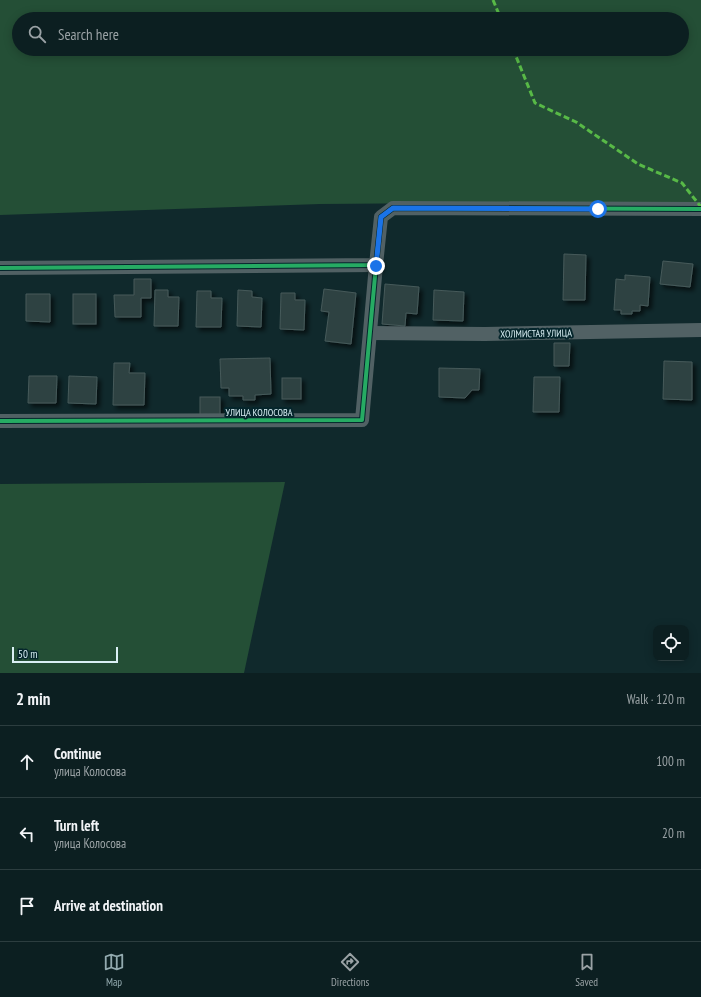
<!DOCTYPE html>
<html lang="en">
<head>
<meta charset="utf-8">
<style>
	body { margin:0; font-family:"PT Sans Narrow",sans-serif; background:#15272a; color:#f1f3f6 }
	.controls { position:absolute; right:12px; bottom:12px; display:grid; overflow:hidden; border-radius:8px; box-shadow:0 2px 10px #0003 }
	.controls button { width:36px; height:36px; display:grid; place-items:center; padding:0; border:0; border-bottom:1px solid #2c3d3f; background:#0c1f21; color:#f1f3f6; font:20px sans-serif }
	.scale { position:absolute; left:12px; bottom:10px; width:106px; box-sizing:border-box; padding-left:4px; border:2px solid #daf0f5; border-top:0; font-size:11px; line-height:14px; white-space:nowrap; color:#daf0f5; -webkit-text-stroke:3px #05262c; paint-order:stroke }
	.stop { position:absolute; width:12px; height:12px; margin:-9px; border:3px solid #1a73e8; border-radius:50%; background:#fff }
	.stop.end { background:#1a73e8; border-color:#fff; box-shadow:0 1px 4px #0008 }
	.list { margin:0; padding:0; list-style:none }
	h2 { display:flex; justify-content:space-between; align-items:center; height:52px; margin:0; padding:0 16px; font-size:17px }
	h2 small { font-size:13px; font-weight:400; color:#9aa2a5 }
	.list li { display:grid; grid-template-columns:26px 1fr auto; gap:12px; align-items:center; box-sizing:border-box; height:72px; padding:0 16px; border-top:1px solid #2c3d3f }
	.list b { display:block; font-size:15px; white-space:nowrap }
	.list p { margin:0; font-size:13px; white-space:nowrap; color:#9aa2a5 }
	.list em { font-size:13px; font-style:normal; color:#9aa2a5 }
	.icon { flex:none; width:22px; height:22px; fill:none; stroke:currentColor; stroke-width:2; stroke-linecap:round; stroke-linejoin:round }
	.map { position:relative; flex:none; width:701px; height:673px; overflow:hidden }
	.search { position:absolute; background:#0c1f21; box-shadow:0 2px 10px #0003; left:12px; right:12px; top:12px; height:44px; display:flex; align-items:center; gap:10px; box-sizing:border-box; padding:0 14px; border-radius:22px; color:#9aa2a5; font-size:15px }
	.sheet { height:268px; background:#0c1f21 }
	nav { display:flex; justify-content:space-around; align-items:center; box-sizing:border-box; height:56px; border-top:1px solid #2c3d3f; background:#0c1f21; font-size:11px; color:#9aa2a5 }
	nav a { display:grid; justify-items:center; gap:2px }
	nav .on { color:#93aaaf }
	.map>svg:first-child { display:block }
	.green { fill:#244f36; fill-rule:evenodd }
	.building { fill:#2f4242; stroke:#465a5a; filter:url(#shadow) }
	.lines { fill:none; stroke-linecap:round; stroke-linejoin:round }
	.minor { stroke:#516164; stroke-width:14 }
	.quiet { stroke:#58b947; stroke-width:3; stroke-dasharray:6 3; stroke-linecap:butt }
	.cycleway-casing { stroke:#05262c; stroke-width:6 }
	.cycleway { stroke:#26ab63; stroke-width:4 }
	.route { stroke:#1a73e8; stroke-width:5 }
	.labels { text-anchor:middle; stroke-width:4; stroke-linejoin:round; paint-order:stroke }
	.street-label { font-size:10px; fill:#daf0f5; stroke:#05262c }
</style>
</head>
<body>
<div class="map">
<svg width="701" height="673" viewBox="0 0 701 673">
	<defs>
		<filter id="shadow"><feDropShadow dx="3.5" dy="3.5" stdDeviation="2" flood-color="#0009"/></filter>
	</defs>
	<rect width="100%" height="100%" fill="#10292c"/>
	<g class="green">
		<path d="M0,0H701V213L566,202L320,204L0,215ZM19,19H682V49H19Z"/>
		<path d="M285,482L244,673H0V484Z"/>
	</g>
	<g class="building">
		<path d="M564,254L586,255L585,300H563Z"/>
		<path d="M663,261L693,264L690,287L660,284Z"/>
		<path d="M625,275L650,277L648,306L640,305V311H632V314H621V310H614L616,279L625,280Z"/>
		<path d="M134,279H151V298H141V317H115L114,295H134Z"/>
		<path d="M385,284L419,287L417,314L406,313L405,326L382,324Z"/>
		<path d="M324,289L356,293L351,344L325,341L329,312L321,311Z"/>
		<path d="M155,290H168V297H179L178,326H154Z"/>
		<path d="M238,290L252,291V297L262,298L261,327L237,326Z"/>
		<path d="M434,290L464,292L463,321L433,320Z"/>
		<path d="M197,291H211V298H222L221,327H196Z"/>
		<path d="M281,293H295V300H305L304,330L280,329Z"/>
		<path d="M26,294H50V322L26,321Z"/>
		<rect x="73" y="294" width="23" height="30"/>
		<path d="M554,343H570L569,366H554Z"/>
		<path d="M270,358L271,394L255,395V400H243V396H229V388H221L220,359Z"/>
		<path d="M664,361L692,362V400L663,399Z"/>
		<path d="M114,363H130L129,373H145L144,405H113Z"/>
		<path d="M439,368L480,369L479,390H472L465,398L439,397Z"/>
		<path d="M29,376H57L56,403H28Z"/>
		<path d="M69,376L97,377L96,404L68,403Z"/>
		<path d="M534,377H560L559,412H533Z"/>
		<rect x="282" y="378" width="19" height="21"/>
		<rect x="200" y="397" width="20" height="19"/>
	</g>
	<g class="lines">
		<g class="minor">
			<path d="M0,268L376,265L381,217L393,208L701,209"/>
			<path d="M370,333L485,334L701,330"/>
			<path d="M0,421L362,420L376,265"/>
		</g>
		<g class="quiet">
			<path d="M493,0L501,19"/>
			<path d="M513,49L535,103L576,122L638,164L682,183L701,207"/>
		</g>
		<g class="cycleway-casing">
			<g id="cycleway">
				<path d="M0,268L376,265L381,217L393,208L701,209"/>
				<path d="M0,421L362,420L376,265"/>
			</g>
		</g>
		<use href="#cycleway" class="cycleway"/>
	</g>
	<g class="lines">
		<path class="route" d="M376,266L381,217L393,208L598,209"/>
	</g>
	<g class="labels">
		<g class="street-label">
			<text transform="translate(536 333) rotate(-1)" y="4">ХОЛМИСТАЯ УЛИЦА</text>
			<text x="259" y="416">УЛИЦА КОЛОСОВА</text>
		</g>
	</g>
</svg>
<div class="controls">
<button><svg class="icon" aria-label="locate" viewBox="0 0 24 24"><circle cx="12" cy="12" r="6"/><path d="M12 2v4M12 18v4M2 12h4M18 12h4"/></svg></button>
</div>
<div class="scale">50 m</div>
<div class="stop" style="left:598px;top:209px"></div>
<div class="stop end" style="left:376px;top:266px"></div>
<div class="search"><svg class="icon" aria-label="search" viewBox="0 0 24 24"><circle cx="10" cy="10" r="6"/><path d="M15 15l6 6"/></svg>Search here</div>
</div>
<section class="sheet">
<h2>2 min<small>Walk · 120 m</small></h2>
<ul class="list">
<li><svg class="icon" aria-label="ahead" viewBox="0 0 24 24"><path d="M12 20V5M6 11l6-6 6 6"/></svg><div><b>Continue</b><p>улица Колосова</p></div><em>100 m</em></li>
<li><svg class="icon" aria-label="left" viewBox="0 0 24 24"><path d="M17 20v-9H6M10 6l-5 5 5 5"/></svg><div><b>Turn left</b><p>улица Колосова</p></div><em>20 m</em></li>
<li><svg class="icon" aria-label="arrive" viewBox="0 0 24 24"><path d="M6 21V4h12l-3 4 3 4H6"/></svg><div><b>Arrive at destination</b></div></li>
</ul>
</section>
<nav>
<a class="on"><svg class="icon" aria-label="map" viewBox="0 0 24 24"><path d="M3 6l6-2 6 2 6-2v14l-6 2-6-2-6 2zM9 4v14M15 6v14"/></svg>Map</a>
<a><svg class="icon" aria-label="directions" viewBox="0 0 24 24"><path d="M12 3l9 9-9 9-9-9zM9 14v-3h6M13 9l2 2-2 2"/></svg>Directions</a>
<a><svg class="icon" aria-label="saved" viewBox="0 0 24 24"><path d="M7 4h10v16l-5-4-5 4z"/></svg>Saved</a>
</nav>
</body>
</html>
